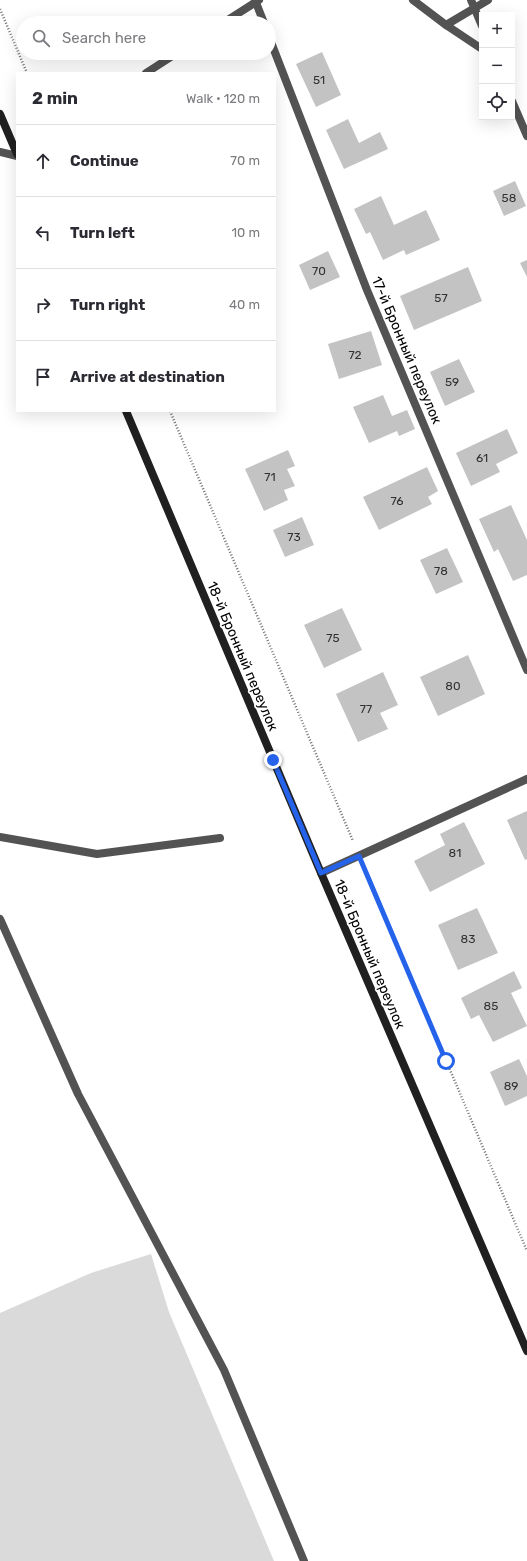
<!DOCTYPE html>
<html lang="en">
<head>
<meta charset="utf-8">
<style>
	body { margin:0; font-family:Rubik,sans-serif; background:#f2f2f3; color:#2b2b33 }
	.controls { position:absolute; right:12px; top:12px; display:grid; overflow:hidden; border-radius:0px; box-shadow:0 4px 16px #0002 }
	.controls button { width:36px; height:36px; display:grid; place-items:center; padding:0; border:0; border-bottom:1px solid #e1e1e2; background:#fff; color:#2b2b33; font:20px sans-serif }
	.stop { position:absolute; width:12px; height:12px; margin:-9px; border:3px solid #2563eb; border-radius:50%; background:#fff }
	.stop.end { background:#2563eb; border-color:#fff; box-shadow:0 1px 4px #0008 }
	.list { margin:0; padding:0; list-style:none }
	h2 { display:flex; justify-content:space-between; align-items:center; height:52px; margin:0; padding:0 16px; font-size:17px }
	h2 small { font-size:13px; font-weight:400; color:#7c7c81 }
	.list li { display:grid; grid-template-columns:26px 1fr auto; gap:12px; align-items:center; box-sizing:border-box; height:72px; padding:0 16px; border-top:1px solid #e1e1e2 }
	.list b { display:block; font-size:15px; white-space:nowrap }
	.list em { font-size:13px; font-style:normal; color:#7c7c81 }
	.icon { flex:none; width:22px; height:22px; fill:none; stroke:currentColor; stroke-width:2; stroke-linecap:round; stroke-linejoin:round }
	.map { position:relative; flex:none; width:527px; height:1561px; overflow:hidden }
	.search { position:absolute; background:#fff; box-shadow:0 4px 16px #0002; left:16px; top:16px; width:260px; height:44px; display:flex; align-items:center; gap:10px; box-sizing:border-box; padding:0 14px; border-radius:22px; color:#7c7c81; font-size:15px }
	.panel { position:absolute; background:#fff; box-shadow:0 4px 16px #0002; left:16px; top:72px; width:260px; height:340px; border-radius:0px }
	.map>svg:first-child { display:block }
	.green { fill:#dadada }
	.building { fill:#c3c3c3 }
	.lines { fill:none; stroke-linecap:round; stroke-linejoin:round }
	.path { stroke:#757575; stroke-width:2.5; stroke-dasharray:1 2; stroke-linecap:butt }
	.lane { stroke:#535353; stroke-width:8 }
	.street { stroke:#535353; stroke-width:8 }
	.secondary { stroke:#202020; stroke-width:8 }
	.route { stroke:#2563eb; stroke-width:5 }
	.labels { text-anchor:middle; stroke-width:3.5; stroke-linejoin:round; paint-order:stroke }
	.number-label { font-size:12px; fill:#313131 }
	.street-label { font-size:14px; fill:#000; stroke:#fff }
</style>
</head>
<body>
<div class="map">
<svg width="527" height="1561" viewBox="0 0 527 1561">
	<rect width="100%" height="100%" fill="#fff"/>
	<path class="green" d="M151,1254L169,1312L274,1561H0V1313L91,1273Z"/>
	<g class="building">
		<path d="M322,52L341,95L316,107L296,64Z"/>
		<path d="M348,119L359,143L380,132L388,149L344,169L326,130Z"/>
		<path d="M515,181L526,206L504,216L493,191Z"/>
		<path d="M381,196L394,225L426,210L440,240L406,255L404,250L383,260L370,232L366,234L354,209Z"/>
		<path d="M328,251L340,277L310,290L299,265Z"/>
		<path d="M527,260V277L520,263Z"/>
		<path d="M468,267L482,301L414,330L400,296Z"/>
		<path d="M371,331L382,365L339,379L328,344Z"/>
		<path d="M459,359L475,392L445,406L430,372Z"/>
		<path d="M383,395L392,416L407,410L415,429L399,436L397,431L369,443L353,407Z"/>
		<path d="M507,429L518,453L496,464L500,472L471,486L456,453Z"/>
		<path d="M288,450L295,466L287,469L295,486L284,490L288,500L264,511L245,469Z"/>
		<path d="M427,467L438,491L428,497L432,504L379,530L363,497Z"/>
		<path d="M511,505L527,540V575L513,581L498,549L494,552L479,519Z"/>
		<path d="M302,517L314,545L285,557L273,530Z"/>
		<path d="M447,548L463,582L436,594L420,560Z"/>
		<path d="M342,608L362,650L324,668L304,625Z"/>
		<path d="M468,655L485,694L438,716L420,677Z"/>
		<path d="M383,672L398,705L380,713L388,729L358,742L336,694Z"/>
		<path d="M527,811V859L525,860L507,820Z"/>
		<path d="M464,822L485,864L430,892L414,861L445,845L440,834Z"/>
		<path d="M477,908L498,953L458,970L438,925Z"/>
		<path d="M514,971L522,988L511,993L527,1026L493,1042L479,1015L471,1019L461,998Z"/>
		<path d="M519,1059L527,1076V1096L505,1106L490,1072Z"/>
	</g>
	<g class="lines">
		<g class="path">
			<path d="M0,9L27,73"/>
			<path d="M170,411L353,841"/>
			<path d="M365,870L527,1251"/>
		</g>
		<g class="lane">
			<path d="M413,0L446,25L482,49"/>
			<path d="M223,23L259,0"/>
			<path d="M446,25L488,0"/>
			<path d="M146,73L177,53"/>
			<path d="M0,152L17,156"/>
			<path d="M0,837L97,854L220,838"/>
			<path d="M0,919L78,1094L224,1370L304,1561"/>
		</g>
		<g class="street">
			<path d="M255,0L264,23"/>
			<path d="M471,0L482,26"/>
			<path d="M269,37L367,290L527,670"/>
			<path d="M512,101L527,136"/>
			<path d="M321,873L527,779"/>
		</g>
		<g class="secondary">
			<path d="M0,114L17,154"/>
			<path d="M126,411L321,873L527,1351"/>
		</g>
	</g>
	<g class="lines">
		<path class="route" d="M273,760L321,873L359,856L446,1061"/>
	</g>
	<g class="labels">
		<g class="number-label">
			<text x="319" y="84">51</text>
			<text x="509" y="202">58</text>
			<text x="319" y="275">70</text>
			<text x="441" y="302">57</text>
			<text x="355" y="359">72</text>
			<text x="452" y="386">59</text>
			<text x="482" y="462">61</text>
			<text x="270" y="481">71</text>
			<text x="397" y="505">76</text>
			<text x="294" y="541">73</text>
			<text x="441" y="575">78</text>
			<text x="333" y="642">75</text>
			<text x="453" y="690">80</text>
			<text x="366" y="713">77</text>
			<text x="455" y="857">81</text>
			<text x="468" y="943">83</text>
			<text x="491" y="1010">85</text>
			<text x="511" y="1090">89</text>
		</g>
		<g class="street-label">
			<text transform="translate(407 350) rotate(67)" y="5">17-й Бронный переулок</text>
			<text transform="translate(243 656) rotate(67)" y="5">18-й Бронный переулок</text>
			<text transform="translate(370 954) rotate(67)" y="5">18-й Бронный переулок</text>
		</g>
	</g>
</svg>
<div class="controls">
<button>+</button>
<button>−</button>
<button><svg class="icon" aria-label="locate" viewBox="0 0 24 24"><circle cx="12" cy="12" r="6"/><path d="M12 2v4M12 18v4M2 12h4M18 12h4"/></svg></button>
</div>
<div class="stop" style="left:446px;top:1061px"></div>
<div class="stop end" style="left:273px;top:760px"></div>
<div class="search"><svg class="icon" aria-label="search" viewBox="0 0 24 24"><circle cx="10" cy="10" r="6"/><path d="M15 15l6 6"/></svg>Search here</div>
<section class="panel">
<h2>2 min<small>Walk · 120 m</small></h2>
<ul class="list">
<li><svg class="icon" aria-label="ahead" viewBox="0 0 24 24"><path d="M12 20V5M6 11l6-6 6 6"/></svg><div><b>Continue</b></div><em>70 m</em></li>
<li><svg class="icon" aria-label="left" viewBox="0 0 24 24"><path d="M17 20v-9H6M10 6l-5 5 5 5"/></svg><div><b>Turn left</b></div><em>10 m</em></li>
<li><svg class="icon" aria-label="right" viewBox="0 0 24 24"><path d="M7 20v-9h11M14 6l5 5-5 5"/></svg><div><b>Turn right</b></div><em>40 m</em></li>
<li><svg class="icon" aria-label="arrive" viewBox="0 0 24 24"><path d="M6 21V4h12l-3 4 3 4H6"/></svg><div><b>Arrive at destination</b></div></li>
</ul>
</section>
</div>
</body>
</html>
